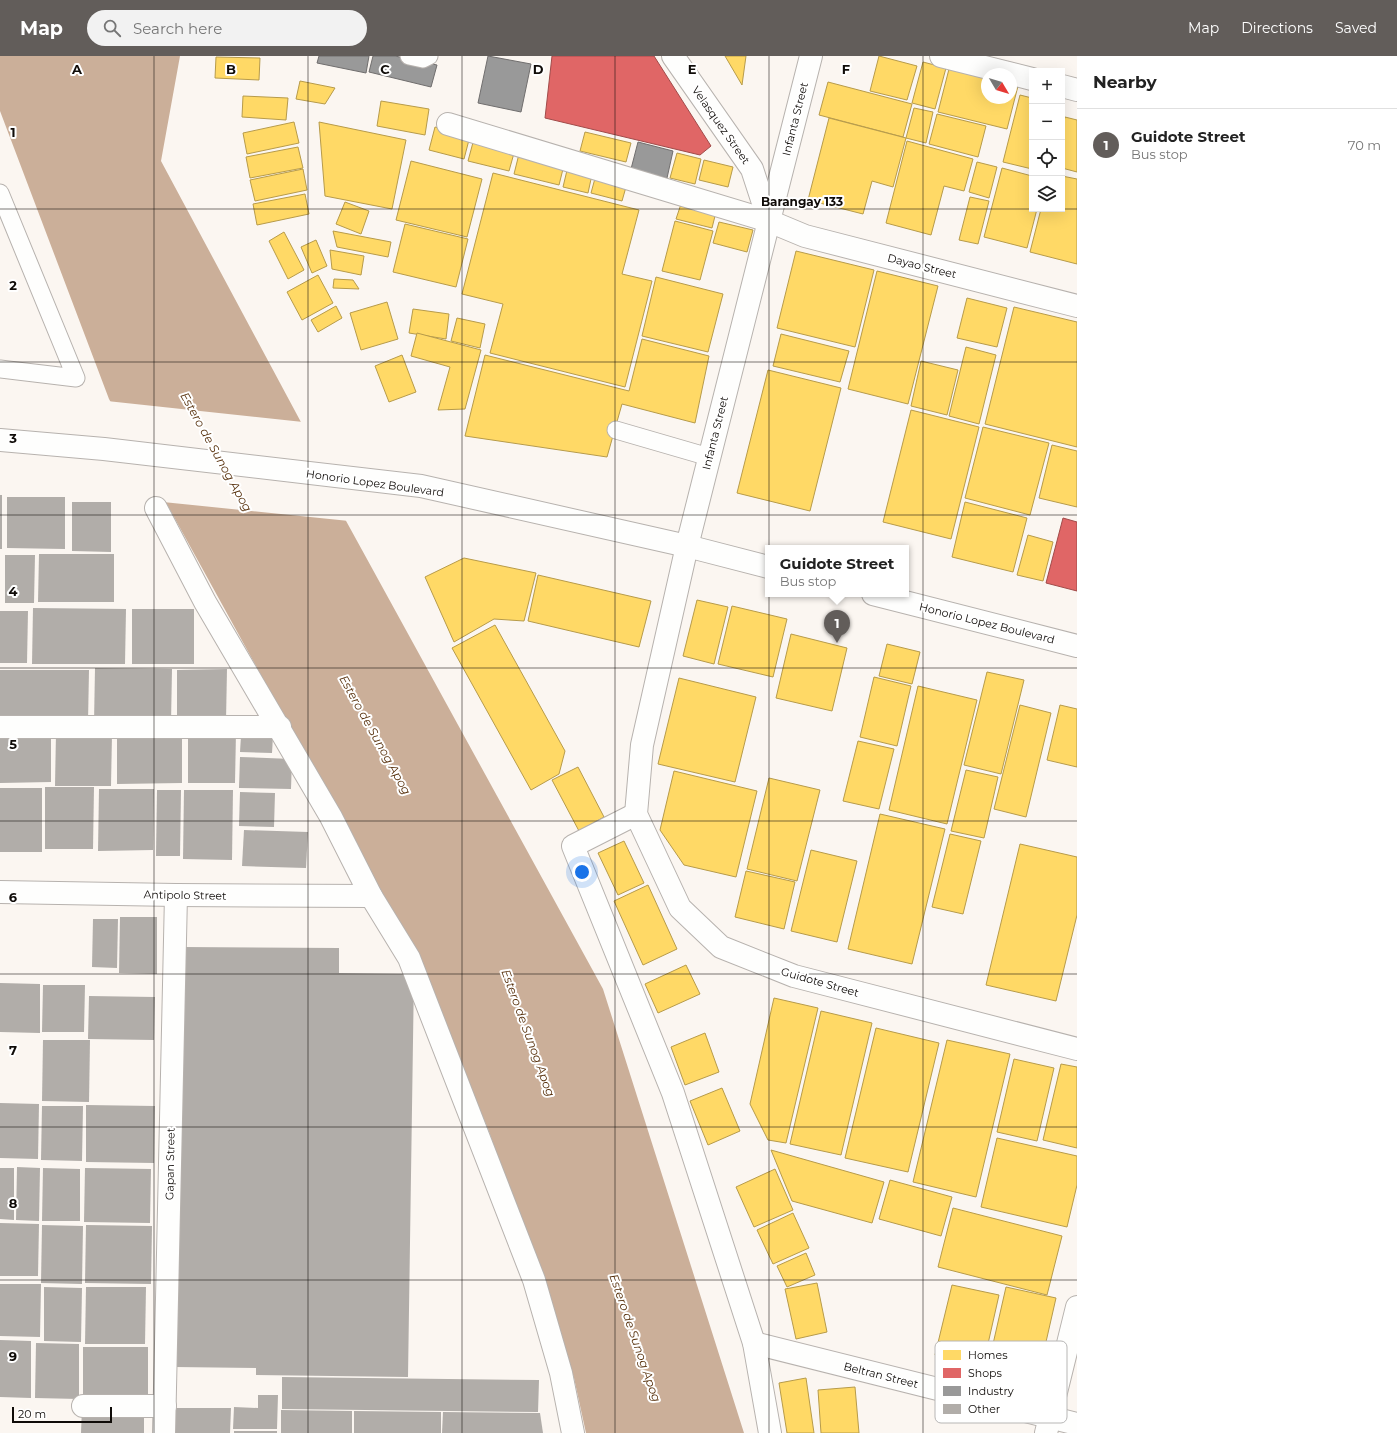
<!DOCTYPE html>
<html lang="en">
<head>
<meta charset="utf-8">
<style>
	body { margin:0; font-family:Montserrat,sans-serif; background:#f2f2f2; color:#222 }
	.controls { position:absolute; right:12px; top:12px; display:grid; overflow:hidden; border-radius:0px; box-shadow:0 4px 16px #0002 }
	.controls button { width:36px; height:36px; display:grid; place-items:center; padding:0; border:0; border-bottom:1px solid #e0e0e0; background:#fff; color:#222; font:20px sans-serif }
	.compass { position:absolute; left:981px; top:12px; width:36px; height:36px; border-radius:50%; background:#fff; box-shadow:0 4px 16px #0002; rotate:128deg }
	.scale { position:absolute; left:12px; bottom:10px; width:100px; box-sizing:border-box; padding-left:4px; border:2px solid #0f0b08; border-top:0; font-size:11px; line-height:14px; white-space:nowrap; color:#0f0b08; -webkit-text-stroke:3px #fff; paint-order:stroke }
	.you { position:absolute; left:582px; top:816px; width:14px; height:14px; margin:-10px; border:3px solid #fff; border-radius:50%; background:#1a73e8; box-shadow:0 0 0 6px #1a73e833 }
	.badge { display:grid; place-items:center; width:26px; height:26px; border-radius:50%; background:#625d5a; color:#fff; font-size:13px; font-weight:700 }
	.pin { position:absolute; translate:-50% -33px; filter:drop-shadow(0 1px 2px #0008) }
	.pin::after { content:''; position:absolute; top:21px; width:14px; height:12px; background:inherit; clip-path:polygon(0 0,100% 0,50% 100%) }
	.popup { position:absolute; left:765px; top:489px; width:144px; height:52px; box-sizing:border-box; display:grid; place-content:center; border-radius:0px; background:#fff; filter:drop-shadow(0 1px 3px #0005); font-size:13px; white-space:nowrap; color:#767676 }
	.popup b { font-size:15px; color:#222 }
	.popup::after { content:''; position:absolute; left:50%; top:100%; margin-left:-8px; border:8px solid transparent; border-top-color:#fff }
	.list { margin:0; padding:0; list-style:none }
	h2 { display:flex; justify-content:space-between; align-items:center; height:52px; margin:0; padding:0 16px; font-size:17px }
	h2 small { font-size:13px; font-weight:400; color:#767676 }
	.list li { display:grid; grid-template-columns:26px 1fr auto; gap:12px; align-items:center; box-sizing:border-box; height:72px; padding:0 16px; border-top:1px solid #e0e0e0 }
	.list b { display:block; font-size:15px; white-space:nowrap }
	.list p { margin:0; font-size:13px; white-space:nowrap; color:#767676 }
	.list em { font-size:13px; font-style:normal; color:#767676 }
	.icon { flex:none; width:22px; height:22px; fill:none; stroke:currentColor; stroke-width:2; stroke-linecap:round; stroke-linejoin:round }
	.map { position:relative; flex:none; width:1077px; height:1377px; overflow:hidden }
	header { display:flex; align-items:center; gap:24px; box-sizing:border-box; height:56px; padding:0 20px; background:#625d5a; color:#fff }
	header strong { font-size:19px }
	nav { display:flex; gap:22px; margin-inline-start:auto; font-size:14px }
	.search { width:280px; height:36px; background:#f2f2f2; display:flex; align-items:center; gap:10px; box-sizing:border-box; padding:0 14px; border-radius:22px; color:#767676; font-size:15px }
	main { display:flex }
	aside { flex:1; background:#fff }
	.map>svg:first-child { display:block }
	.water { fill:#cbaf99 }
	.pier { fill:#fbf6f1 }
	.homes { fill:#ffd966; stroke:#b79b4a }
	.shops { fill:#e06666; stroke:#a14b4a }
	.industry { fill:#999; stroke:#706e6e }
	.building { fill:#b1ada9 }
	.lines { fill:none; stroke-linecap:round; stroke-linejoin:round }
	.lane-casing { stroke:#b7b2ae; stroke-width:19 }
	.street-casing { stroke:#b7b2ae; stroke-width:24 }
	.secondary-casing { stroke:#b7b2ae; stroke-width:24 }
	.lane { stroke:#fefefd; stroke-width:17 }
	.street { stroke:#fefefd; stroke-width:22 }
	.secondary { stroke:#fefefd; stroke-width:22 }
	.grid { fill:none; stroke:#0f0b08; stroke-width:1; stroke-opacity:0.55 }
	.labels { text-anchor:middle; stroke-width:4; stroke-linejoin:round; paint-order:stroke }
	.street-label { font-size:11px; fill:#0f0b08; stroke:#fff }
	.neighbourhood-label { font-size:12px; font-weight:bold; fill:#0f0b08; stroke:#fff }
	.water-label { font-size:12px; font-style:italic; fill:#552e09; stroke:#fff }
	.key { fill:#fff; stroke:#b7b6b5; stroke-width:1 }
	.key-label { font-size:11px; fill:#0f0b08 }
	.grid-label { font-size:13px; text-anchor:middle; font-weight:bold; fill:#0f0b08; stroke:#fff; stroke-width:4; stroke-linejoin:round; paint-order:stroke }
</style>
</head>
<body>
<header>
<strong>Map</strong>
<div class="search"><svg class="icon" aria-label="search" viewBox="0 0 24 24"><circle cx="10" cy="10" r="6"/><path d="M15 15l6 6"/></svg>Search here</div>
<nav><a>Map</a><a>Directions</a><a>Saved</a></nav>
</header>
<main>
<div class="map">
<svg width="1077" height="1377" viewBox="0 0 1077 1377">
	<rect width="100%" height="100%" fill="#fbf6f1"/>
	<path class="water" d="M0,0H180L161,105L317,396L345,463L603,933L744,1377H586L574,1322L551,1247L488,1073L409,888L109,343L0,55Z"/>
	<path class="pier" d="M107,345L303,366L319,395L349,465L163,446Z"/>
	<g class="homes">
		<path d="M725,0H746L742,29Z"/>
		<path d="M879,0L917,10L907,44L870,35Z"/>
		<path d="M216,1L260,2L259,24L215,22Z"/>
		<path d="M923,6L946,12L935,53L912,47Z"/>
		<path d="M949,13L987,22V42H1011V28L1018,30L1007,73L938,56Z"/>
		<path d="M300,25L335,32L325,48L296,43Z"/>
		<path d="M828,26L912,48L903,81L819,59Z"/>
		<path d="M1020,39L1032,42V113L1003,106Z"/>
		<path d="M243,40L288,42L286,64L242,61Z"/>
		<path d="M381,45L429,53L425,79L377,70Z"/>
		<path d="M914,52L933,56L926,87L906,82Z"/>
		<path d="M937,58L986,70L978,101L929,88Z"/>
		<path d="M1065,61L1077,64V116L1062,112V74Z"/>
		<path d="M829,62L906,82L893,131L872,125L863,158L808,144Z"/>
		<path d="M294,66L299,87L247,98L243,77Z"/>
		<path d="M319,66L406,84L392,153L325,140Z"/>
		<path d="M435,71L470,80L464,103L429,94Z"/>
		<path d="M585,76L631,87L626,106L580,95Z"/>
		<path d="M475,79L516,90L509,115L468,105Z"/>
		<path d="M907,85L973,103L964,135L944,130L931,179L886,167Z"/>
		<path d="M298,91L303,112L250,122L246,101Z"/>
		<path d="M520,94L565,105L559,129L514,118Z"/>
		<path d="M677,97L701,103L695,128L670,122Z"/>
		<path d="M704,104L733,111L728,131L699,124Z"/>
		<path d="M411,105L482,123L467,181L396,164Z"/>
		<path d="M569,106L593,114L588,137L563,131Z"/>
		<path d="M977,106L997,111L989,142L969,136Z"/>
		<path d="M1002,112L1032,120V153H1037L1027,192L984,181Z"/>
		<path d="M303,113L307,134L255,145L250,124Z"/>
		<path d="M597,115L628,124L622,145L591,137Z"/>
		<path d="M493,117L639,154L622,218L652,225L625,331L490,297L503,248L462,238Z"/>
		<path d="M1062,120L1077,123V208L1030,196L1041,153H1062Z"/>
		<path d="M305,138L309,158L257,169L253,148Z"/>
		<path d="M970,141L989,145L978,188L959,184Z"/>
		<path d="M683,142L717,152L712,172L676,163Z"/>
		<path d="M345,146L369,155L361,178L336,168Z"/>
		<path d="M675,165L713,175L700,224L662,215Z"/>
		<path d="M719,166L753,174L747,196L713,187Z"/>
		<path d="M405,168L468,183L456,231L393,216Z"/>
		<path d="M333,175L391,186L388,201L337,191Z"/>
		<path d="M284,176L304,214L288,223L269,185Z"/>
		<path d="M316,184L327,210L312,217L301,191Z"/>
		<path d="M330,194L364,200L361,219L332,213Z"/>
		<path d="M796,195L874,214L855,291L777,272Z"/>
		<path d="M877,215L938,230L908,348L848,333Z"/>
		<path d="M318,219L333,247L302,264L287,236Z"/>
		<path d="M656,221L723,238L708,296L642,280Z"/>
		<path d="M334,223L353,224L359,233L333,232Z"/>
		<path d="M967,242L1007,252L997,291L957,282Z"/>
		<path d="M387,246L398,283L361,294L350,257Z"/>
		<path d="M336,250L342,262L318,276L311,264Z"/>
		<path d="M1014,251L1077,266V391L985,368Z"/>
		<path d="M413,253L449,258L446,283L409,277Z"/>
		<path d="M457,262L485,268L480,292L451,285Z"/>
		<path d="M417,277L481,294L465,353L438,354L450,311L411,300Z"/>
		<path d="M781,278L849,295L840,326L773,310Z"/>
		<path d="M642,283L709,300L695,367L622,348L607,401L465,380L485,299L629,335Z"/>
		<path d="M966,291L996,299L979,368L949,360Z"/>
		<path d="M402,299L416,336L389,346L375,310Z"/>
		<path d="M921,305L958,314L947,359L911,350Z"/>
		<path d="M768,314L841,332L810,455L737,437Z"/>
		<path d="M911,354L979,371L951,483L883,466Z"/>
		<path d="M983,371L1049,387L1030,459L965,442Z"/>
		<path d="M1052,389L1077,395V451L1039,442Z"/>
		<path d="M965,446L1027,462L1013,516L952,501Z"/>
		<path d="M1028,479L1053,486L1043,525L1017,519Z"/>
		<path d="M464,502L536,517L524,565L494,563L454,586L425,521Z"/>
		<path d="M538,519L651,545L639,591L528,565Z"/>
		<path d="M697,544L728,551L714,608L683,600Z"/>
		<path d="M732,550L787,563L773,621L718,608Z"/>
		<path d="M495,569L565,695L559,718L531,734L452,592Z"/>
		<path d="M791,578L847,592L832,655L776,642Z"/>
		<path d="M887,588L920,596L912,628L879,620Z"/>
		<path d="M987,616L1024,624L1001,718L964,709Z"/>
		<path d="M874,621L911,630L897,690L860,681Z"/>
		<path d="M679,622L756,641L735,726L658,708Z"/>
		<path d="M918,630L977,644L947,768L889,754Z"/>
		<path d="M1020,649L1051,657L1026,761L994,753Z"/>
		<path d="M1060,649L1077,653V711L1047,704Z"/>
		<path d="M858,685L894,693L879,753L843,745Z"/>
		<path d="M578,711L604,761L579,775L552,724Z"/>
		<path d="M966,714L998,721L984,782L951,775Z"/>
		<path d="M674,715L757,735L736,821L684,809L660,774Z"/>
		<path d="M769,722L820,734L797,825L747,813Z"/>
		<path d="M880,758L945,773L912,908L848,893Z"/>
		<path d="M950,778L981,785L963,858L932,851Z"/>
		<path d="M624,785L644,827L618,839L598,797Z"/>
		<path d="M1020,788L1077,801V859L1056,945L986,929Z"/>
		<path d="M811,794L857,805L837,886L791,875Z"/>
		<path d="M746,815L795,826L784,873L735,861Z"/>
		<path d="M648,829L677,893L643,909L614,845Z"/>
		<path d="M686,909L700,938L658,957L645,928Z"/>
		<path d="M774,942L818,952L786,1087L768,1084L750,1048Z"/>
		<path d="M821,955L872,967L841,1099L790,1088Z"/>
		<path d="M876,972L939,987L908,1116L845,1102Z"/>
		<path d="M705,977L719,1016L685,1029L671,991Z"/>
		<path d="M947,984L1010,998L976,1141L913,1126Z"/>
		<path d="M1014,1003L1054,1012L1037,1085L997,1076Z"/>
		<path d="M1061,1008L1077,1011V1092L1043,1084Z"/>
		<path d="M722,1032L740,1075L708,1089L690,1045Z"/>
		<path d="M997,1082L1077,1100V1129L1067,1171L981,1151Z"/>
		<path d="M771,1094L884,1126L872,1167L792,1145Z"/>
		<path d="M775,1113L793,1154L754,1171L736,1131Z"/>
		<path d="M890,1124L952,1141L941,1180L879,1163Z"/>
		<path d="M953,1152L1062,1180L1047,1239L938,1211Z"/>
		<path d="M793,1157L809,1192L773,1208L757,1174Z"/>
		<path d="M806,1197L815,1219L787,1231L777,1210Z"/>
		<path d="M817,1227L827,1276L796,1283L785,1233Z"/>
		<path d="M952,1229L999,1239L983,1310L935,1299Z"/>
		<path d="M1006,1231L1056,1242L1038,1321L988,1310Z"/>
		<path d="M806,1322L814,1377H787L779,1327Z"/>
		<path d="M855,1331L859,1377H821L818,1334Z"/>
	</g>
	<g class="shops">
		<path d="M552,0H654L711,90L700,99L545,62Z"/>
		<path d="M1063,462L1077,466V535L1046,527Z"/>
	</g>
	<g class="industry">
		<path d="M319,0H369L366,17L317,7Z"/>
		<path d="M373,0H395L437,9L431,31L369,16Z"/>
		<path d="M488,0L531,8L521,56L478,47Z"/>
		<path d="M638,86L673,95L667,122L631,113Z"/>
	</g>
	<g class="building">
		<rect x="0" y="439" width="2" height="54"/>
		<path d="M7,441H65V493L7,492Z"/>
		<path d="M72,446H111V496L72,495Z"/>
		<path d="M39,498H114V546H38Z"/>
		<path d="M5,499H35L34,547H5Z"/>
		<path d="M33,552L126,553L125,608H32Z"/>
		<rect x="132" y="553" width="62" height="55"/>
		<path d="M0,555H28L27,607H0Z"/>
		<path d="M95,612L172,613L171,667H94Z"/>
		<path d="M227,613L226,665H177V614Z"/>
		<path d="M0,614H89L88,666H0Z"/>
		<path d="M0,673H51V726L0,727Z"/>
		<path d="M117,673L182,674V727L117,728Z"/>
		<path d="M188,676H236L235,727H188Z"/>
		<path d="M56,677L112,678L111,730H55Z"/>
		<path d="M241,680H273L272,697L240,696Z"/>
		<path d="M240,701L292,703L291,733L239,732Z"/>
		<path d="M45,731H94L93,793H45Z"/>
		<rect x="0" y="732" width="42" height="64"/>
		<path d="M99,733H154L153,794L98,795Z"/>
		<path d="M157,734H181L180,800H156Z"/>
		<path d="M184,734H233L232,804L183,803Z"/>
		<path d="M240,736L275,737L274,771L239,770Z"/>
		<path d="M244,774L308,776L306,812L242,810Z"/>
		<path d="M120,861H157V918L119,917Z"/>
		<path d="M93,863H118L117,912L92,911Z"/>
		<path d="M182,891L339,892V917L414,918L408,1321L256,1319V1312L175,1311Z"/>
		<path d="M0,927L40,928V977L0,976Z"/>
		<path d="M43,929H85L84,976H42Z"/>
		<path d="M89,940L155,941L154,984L88,983Z"/>
		<path d="M43,984H90L89,1046L42,1045Z"/>
		<path d="M0,1047L39,1048L38,1103L0,1102Z"/>
		<path d="M86,1049L155,1050L154,1107L86,1106Z"/>
		<path d="M42,1050H83L82,1105L41,1104Z"/>
		<path d="M17,1111L40,1112L39,1165L16,1164Z"/>
		<path d="M0,1112H14V1164L0,1163Z"/>
		<path d="M43,1112L80,1113V1165H42Z"/>
		<path d="M85,1112L151,1113L150,1167L84,1166Z"/>
		<path d="M0,1167L39,1168L38,1220H0Z"/>
		<path d="M42,1169L83,1170L82,1228L41,1227Z"/>
		<path d="M86,1169L152,1170L151,1228L85,1227Z"/>
		<path d="M0,1228H41L40,1281L0,1280Z"/>
		<path d="M44,1231L82,1232L81,1286L44,1285Z"/>
		<path d="M86,1231H146L145,1288H85Z"/>
		<path d="M0,1284L31,1285V1342L0,1341Z"/>
		<path d="M36,1287L79,1288V1343L35,1342Z"/>
		<path d="M83,1291H148V1349L83,1348Z"/>
		<path d="M282,1321L539,1324L538,1356L282,1353Z"/>
		<path d="M258,1339H278L277,1373H233L234,1351L258,1352Z"/>
		<path d="M82,1351L144,1352V1377H81Z"/>
		<path d="M171,1352H231L230,1377H171Z"/>
		<path d="M281,1354L352,1355V1377H281Z"/>
		<path d="M354,1355L441,1356V1377H354Z"/>
		<path d="M443,1356L540,1357L543,1377H442Z"/>
		<rect x="234" y="1375" width="43" height="2"/>
	</g>
	<g class="lines">
		<g class="lane-casing">
			<g id="lane">
				<path d="M409,0L423,3L429,0"/>
				<path d="M0,137L76,322L0,313"/>
				<path d="M616,374L709,401"/>
			</g>
		</g>
		<g class="street-casing">
			<g id="street">
				<path d="M941,0L1032,23"/>
				<path d="M1062,30L1077,34"/>
				<path d="M448,68L769,165L805,180L1077,250"/>
				<path d="M769,165L811,0"/>
				<path d="M156,452L205,546L331,761L371,840L409,902L534,1224L561,1317L573,1377"/>
				<path d="M687,490L642,689L636,758L680,852L721,891L794,920L1077,993"/>
				<path d="M0,671H280"/>
				<path d="M636,758L573,790L673,1037L754,1287L770,1377"/>
				<path d="M0,836L176,839L371,840"/>
				<path d="M754,1287L1077,1368"/>
				<path d="M83,1350H165"/>
				<path d="M164,1377L176,839"/>
				<path d="M1046,1377L1077,1251"/>
			</g>
		</g>
		<g class="secondary-casing">
			<g id="secondary">
				<path d="M673,0L752,113L769,165L687,490"/>
				<path d="M0,384L104,393L421,430L687,490L768,511"/>
				<path d="M873,538L1077,590"/>
			</g>
		</g>
		<use href="#lane" class="lane"/>
		<use href="#street" class="street"/>
		<use href="#secondary" class="secondary"/>
	</g>
	<path class="grid" d="M154,0V1377M308,0V1377M462,0V1377M615,0V1377M769,0V1377M923,0V1377M0,153H1032M1032,153H1062M1062,153H1077M0,306H1077M0,459H1077M0,612H1077M0,765H1077M0,918H1077M0,1071H1077M0,1224H1077"/>
	<g class="labels">
		<g class="street-label">
			<text transform="translate(795 63) rotate(-76)" y="4">Infanta Street</text>
			<text transform="translate(721 69) rotate(55)" y="4">Velasquez Street</text>
			<text transform="translate(922 210) rotate(14)" y="4">Dayao Street</text>
			<text transform="translate(715 377) rotate(-76)" y="4">Infanta Street</text>
			<text transform="translate(375 427) rotate(8)" y="4">Honorio Lopez Boulevard</text>
			<text transform="translate(987 567) rotate(14)" y="4">Honorio Lopez Boulevard</text>
			<text transform="translate(185 839) rotate(1)" y="4">Antipolo Street</text>
			<text transform="translate(820 926) rotate(16)" y="4">Guidote Street</text>
			<text transform="translate(170 1108) rotate(-89)" y="4">Gapan Street</text>
			<text transform="translate(881 1319) rotate(14)" y="4">Beltran Street</text>
		</g>
		<g class="neighbourhood-label">
			<text x="802" y="150">Barangay 133</text>
		</g>
		<g class="water-label">
			<text transform="translate(216 396) rotate(61)" y="4">Estero de Sunog Apog</text>
			<text transform="translate(375 679) rotate(61)" y="4">Estero de Sunog Apog</text>
			<text transform="translate(528 977) rotate(70)" y="4">Estero de Sunog Apog</text>
			<text transform="translate(635 1282) rotate(71)" y="4">Estero de Sunog Apog</text>
		</g>
	</g>
	<rect x="935" y="1285" width="132" height="82" rx="6" class="key"/>
	<rect x="943" y="1294" width="18" height="10" fill="#ffd966"/>
	<rect x="943" y="1312" width="18" height="10" fill="#e06666"/>
	<rect x="943" y="1330" width="18" height="10" fill="#999"/>
	<rect x="943" y="1348" width="18" height="10" fill="#b1ada9"/>
	<g class="key-label">
		<text x="968" y="1303">Homes</text>
		<text x="968" y="1321">Shops</text>
		<text x="968" y="1339">Industry</text>
		<text x="968" y="1357">Other</text>
	</g>
	<g class="grid-label">
		<text x="77" y="18">A</text>
		<text x="231" y="18">B</text>
		<text x="385" y="18">C</text>
		<text x="538" y="18">D</text>
		<text x="692" y="18">E</text>
		<text x="846" y="18">F</text>
		<text x="13" y="81">1</text>
		<text x="13" y="234">2</text>
		<text x="13" y="387">3</text>
		<text x="13" y="540">4</text>
		<text x="13" y="693">5</text>
		<text x="13" y="846">6</text>
		<text x="13" y="999">7</text>
		<text x="13" y="1152">8</text>
		<text x="13" y="1305">9</text>
	</g>
</svg>
<div class="controls">
<button>+</button>
<button>−</button>
<button><svg class="icon" aria-label="locate" viewBox="0 0 24 24"><circle cx="12" cy="12" r="6"/><path d="M12 2v4M12 18v4M2 12h4M18 12h4"/></svg></button>
<button><svg class="icon" aria-label="layers" viewBox="0 0 24 24"><path d="M12 4l9 5-9 5-9-5zM3 14l9 5 9-5"/></svg></button>
</div>
<svg class="compass" viewBox="-18 -18 36 36"><path d="M0-13l5 13h-10z" fill="#e53935"/><path d="M0 13l5-13h-10z" fill="#767676"/></svg>
<div class="scale">20 m</div>
<div class="you"></div>
<div class="pin badge" style="left:837px;top:587px">1</div>
<div class="popup"><b>Guidote Street</b>Bus stop</div>
</div>
<aside>
<h2>Nearby<small></small></h2>
<ul class="list">
<li><span class="badge">1</span><div><b>Guidote Street</b><p>Bus stop</p></div><em>70 m</em></li>
</ul>
</aside>
</main>
</body>
</html>
